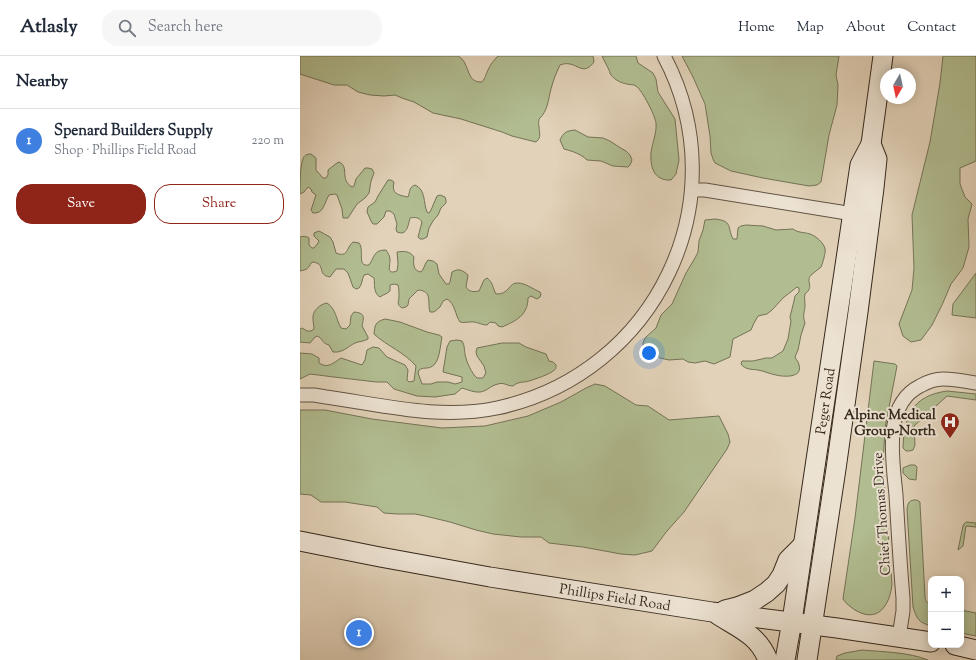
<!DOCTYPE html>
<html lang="en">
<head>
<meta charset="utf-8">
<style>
	body { margin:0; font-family:"Sorts Mill Goudy",serif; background:#f6f6f7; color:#1f2937 }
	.controls { position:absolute; right:12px; bottom:12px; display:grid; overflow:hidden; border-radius:8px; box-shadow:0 2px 10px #0003 }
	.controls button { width:36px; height:36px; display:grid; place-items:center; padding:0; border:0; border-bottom:1px solid #e0e1e3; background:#fff; color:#1f2937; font:20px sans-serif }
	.compass { position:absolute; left:580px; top:12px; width:36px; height:36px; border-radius:50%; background:#fff; box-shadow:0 2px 10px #0003; rotate:189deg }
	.you { position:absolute; left:349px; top:297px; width:14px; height:14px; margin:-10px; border:3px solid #fff; border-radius:50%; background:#1a73e8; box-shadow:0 0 0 6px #1a73e833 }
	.badge { display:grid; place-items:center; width:26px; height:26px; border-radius:50%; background:#8f2418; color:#fff; font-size:13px; font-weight:700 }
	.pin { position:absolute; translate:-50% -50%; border:2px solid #fff; box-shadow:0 1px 4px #0006 }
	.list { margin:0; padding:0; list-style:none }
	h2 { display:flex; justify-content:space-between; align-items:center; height:52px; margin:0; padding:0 16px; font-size:17px }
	h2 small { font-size:13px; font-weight:400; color:#747a83 }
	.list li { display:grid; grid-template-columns:26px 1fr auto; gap:12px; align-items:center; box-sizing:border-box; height:64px; padding:0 16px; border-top:1px solid #e0e1e3 }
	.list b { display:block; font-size:15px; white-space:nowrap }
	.list p { margin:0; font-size:13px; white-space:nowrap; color:#747a83 }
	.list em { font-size:13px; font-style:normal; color:#747a83 }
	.actions { display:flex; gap:8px; padding:12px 16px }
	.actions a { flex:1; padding:9px 0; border:1px solid #8f2418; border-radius:16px; text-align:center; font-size:14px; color:#8f2418 }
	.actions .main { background:#8f2418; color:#fff }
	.icon { flex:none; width:22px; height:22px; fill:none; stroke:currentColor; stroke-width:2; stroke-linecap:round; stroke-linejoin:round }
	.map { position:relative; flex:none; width:676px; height:604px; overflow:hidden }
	header { display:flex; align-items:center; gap:24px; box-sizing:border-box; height:56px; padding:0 20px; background:#fff; border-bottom:1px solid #e0e1e3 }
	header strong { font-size:19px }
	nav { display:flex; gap:22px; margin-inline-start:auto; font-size:14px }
	.search { width:280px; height:36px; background:#f6f6f7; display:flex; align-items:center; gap:10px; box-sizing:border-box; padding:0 14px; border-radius:16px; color:#747a83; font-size:15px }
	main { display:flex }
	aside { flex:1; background:#fff }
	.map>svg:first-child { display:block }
	.green { fill:#b1bd91; stroke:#747356 }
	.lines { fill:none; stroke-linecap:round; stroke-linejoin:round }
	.street-casing { stroke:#615343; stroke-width:15 }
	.secondary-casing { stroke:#36291c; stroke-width:21 }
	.street { stroke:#ece2d2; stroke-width:13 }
	.secondary { stroke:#ece2d2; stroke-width:19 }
	.labels { text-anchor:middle; stroke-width:4; stroke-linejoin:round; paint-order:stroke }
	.street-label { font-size:14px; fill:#36291c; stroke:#ece2d2 }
	.poi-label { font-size:14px; font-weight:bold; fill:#36291c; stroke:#ece2d2; text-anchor:end }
</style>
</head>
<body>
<header>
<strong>Atlasly</strong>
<div class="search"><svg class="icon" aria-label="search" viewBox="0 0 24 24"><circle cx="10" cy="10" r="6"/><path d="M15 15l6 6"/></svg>Search here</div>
<nav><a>Home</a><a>Map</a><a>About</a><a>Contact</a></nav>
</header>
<main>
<aside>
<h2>Nearby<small></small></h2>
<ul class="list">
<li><span class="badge" style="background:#3f7fe0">1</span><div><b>Spenard Builders Supply</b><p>Shop · Phillips Field Road</p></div><em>220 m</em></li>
</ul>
<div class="actions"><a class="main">Save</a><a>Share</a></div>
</aside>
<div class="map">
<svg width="676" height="604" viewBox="0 0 676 604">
	<rect width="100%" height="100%" fill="#e2d2b9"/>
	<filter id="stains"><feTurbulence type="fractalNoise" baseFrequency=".005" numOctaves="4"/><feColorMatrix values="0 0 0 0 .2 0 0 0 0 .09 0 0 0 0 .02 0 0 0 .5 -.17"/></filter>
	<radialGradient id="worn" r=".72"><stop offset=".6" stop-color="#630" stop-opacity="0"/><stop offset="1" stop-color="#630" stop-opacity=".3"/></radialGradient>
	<g class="green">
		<path d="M0,0H158C171,7 165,27 182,26C186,21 185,20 188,14C190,9 194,4 198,0H293L294,6C293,7 290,11 289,11C283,16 276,9 270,8C266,7 263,8 260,9C256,17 253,25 251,33C248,44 248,55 239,63C239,64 238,69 239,70C239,77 242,81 236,86L212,80L202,76L161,63L133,57L114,46L102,42L95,39L84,40L70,39L58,36L47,29H34L0,18Z"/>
		<path d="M302,0H336L338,7L353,17L356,23L358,36L375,63L379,104L376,118L371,124C354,125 350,111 351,97C352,87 357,77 356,67C355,59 342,34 336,30C333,28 330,29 327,28C321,27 315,24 311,19C310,18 310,16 309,14C307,9 304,5 302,0Z"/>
		<path d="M382,0H539L536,19L538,29L537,49L529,79L521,126L517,129L509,130L463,122L431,115L415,107L413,103L411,97L410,80L405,48L393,21Z"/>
		<path d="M643,0H676V105L660,112V128L665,141L672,148L668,163L669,191L663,212L651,228L642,249L632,269L621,284L611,286L603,280L599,268L612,234L614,212L612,159L630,86L640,27Z"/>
		<path d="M275,74L288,81L303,82L310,85L319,91L326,95L330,99L332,104L330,109L328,111L313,110L301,105L287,104C281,98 272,95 264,93L260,84C264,76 266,75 275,74Z"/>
		<path d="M11,98L16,102V114L23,122H26L28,119V114L37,107L39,106C50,111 39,123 52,131L54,130L56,123L65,112H68L72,113L74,117L71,125L69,137L65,142L57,148L48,162H43L42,153L37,139L35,138L29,139C24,147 24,158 13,157L11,154L16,139L12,136L11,133L8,131L4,136L0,138C0,130 0,109 3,103C4,99 7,98 11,98Z"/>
		<path d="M88,124H91L94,126C91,138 98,139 108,141C110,136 109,131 115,129C126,134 123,146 127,156L129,157L131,154L137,140L140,139L145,141L146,144V147L141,152L138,159L133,165L129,172L127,181L123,183H120L118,181L122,166C119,161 115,161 110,162C108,170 107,180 97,176L96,173L97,168L94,158L90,155H86L84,161L77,168H73L71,165L67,156L68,151L75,146L78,140Z"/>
		<path d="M415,163C433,165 427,171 433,183H437L438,172L441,170L446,169L463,170L476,174L493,173C498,177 504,176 510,178C516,180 524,187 525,193C526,196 524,199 524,202C523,205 522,209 521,211C518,214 514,216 511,219C505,226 515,230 505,238C504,242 505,245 505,249C505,256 502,259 505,267L501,279L498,294L495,301C496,304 499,306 499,309C503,322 484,321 476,319C470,318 464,315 458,314C452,313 445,314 441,308L442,305H453L466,302H472L483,295L488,283L491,265L490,261L494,245L495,240L499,236V232L497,231L483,242L472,254L467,258L458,260L454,267L451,274L433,283L430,301L414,308L405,305L395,307L388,306L383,303L369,304L360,302L353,295L345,293L343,292V287L345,282L356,272L361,259L372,248L386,217L395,202L398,196L399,185L403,174L405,164Z"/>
		<path d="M19,175C23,177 26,179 30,181L33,186L36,197C48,202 46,192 53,186L59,187C65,194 56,211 69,209C75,201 73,194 86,194C88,197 90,200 90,204C90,210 86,219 97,215L98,208L97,196C104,195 110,195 114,201C113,207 113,215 121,216C125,212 124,208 128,204L133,205L137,208L139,218L146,228H149L150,226L152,216C159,212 162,214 168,219L166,231C169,236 173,236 179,235L184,224L187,222C193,226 193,233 196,238C209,239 209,226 218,227C225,227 233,233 240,236L241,238L240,241L237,243L231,240L228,242C228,259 216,265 202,271L198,270L196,267L190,266L187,269C181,269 176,265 170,266C166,266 164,267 160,266C155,259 155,247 147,243L143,245L140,251L134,256H130C127,246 133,235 118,234L109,243L108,249L106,251L102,252C96,248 99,246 99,240C99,236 99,233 98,229L94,228L90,229V235C87,238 84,238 80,241C73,237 75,228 74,222L68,218L64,219C62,223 62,229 59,232L56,233L53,231L48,217L44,213H36L30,221C16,219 27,207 12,206C7,213 9,213 0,215V181C3,180 6,180 9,182V189L12,192H14L18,187L19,185L14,180V177Z"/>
		<path d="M676,217V262L652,259L653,248Z"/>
		<path d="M27,247C36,253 36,263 41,272L46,273L50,269L51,260L54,256C65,257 64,261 62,270L68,281V283C62,286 60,285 55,287C47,291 43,297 33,296L29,289C21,287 23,282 17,280L15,281L10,287L0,286V273L2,272L7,275H11L14,273C14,269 13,267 13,263C12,255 20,248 27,247Z"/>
		<path d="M85,263L100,266L127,276L139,279L142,281C140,290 140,307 131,311C127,313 123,311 119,314L118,317L122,328H131L137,326H148L155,328L162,326V321L143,316L147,291L150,285L157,284L162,285C165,290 164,293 165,298C166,305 172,318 177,322H183L186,317L184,310L177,300L176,296L177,292L202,287H219L226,291L246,298L249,305L253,306L256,309C256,313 256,313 253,315C250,318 233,324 229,325C222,327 219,325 213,330C207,330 204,326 198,328C192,329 189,333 184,335C177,338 169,334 162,332L155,338L135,341L117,340L94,333L87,326H76L34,321L10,318L0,323V297L12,298L19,302V307C28,313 33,307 41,302L62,309L65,304L67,294L73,291L79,292L87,301L105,309L108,314L107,324L109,326L114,325L116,310C104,296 87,290 74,278C75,269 75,266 85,263Z"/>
		<path d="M574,305L595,308L597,310L585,372L583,409L592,528C590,549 578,568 555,554C551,551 546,548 543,543L555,462Z"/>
		<path d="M295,328L305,330L336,349L348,350L369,364L419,360L428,378L430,386L427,393L384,456L367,475L352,495L335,499L321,498L283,491L249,487L241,481H221L193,478L176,474L150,466L125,460L115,458H97L84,457L77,451L45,446H21L11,439L0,438V354H25L72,363L142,372L185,370L228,360L261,346L286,332Z"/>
		<path d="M647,335L676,338V344L647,340L614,370L615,389L613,394L609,395H606L603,392C604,360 612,340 647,335Z"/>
		<path d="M610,409H615L617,411L616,424L609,423L603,417V412Z"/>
		<path d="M614,444H617L620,446V448L625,541C626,545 626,547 631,548V570C618,566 617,563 613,551L607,453C608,448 608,445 614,444Z"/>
		<path d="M666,466L676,467V471L666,470L663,490L658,494L663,470L664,468Z"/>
		<path d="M661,554L676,557V580L661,577Z"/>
		<path d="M562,594C584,596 608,596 628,604H536L537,600L545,597Z"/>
	</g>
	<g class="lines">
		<g class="street-casing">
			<g id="street">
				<path d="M392,134H405L553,158"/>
				<path d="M0,339H14L26,341C83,349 140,364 197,352C356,318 440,144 364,0"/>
				<path d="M599,581L603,555V542C600,508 598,473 596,439C593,405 582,349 620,330C627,326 634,323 643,323C654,323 665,325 676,327"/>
			</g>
		</g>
		<g class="secondary-casing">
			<g id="secondary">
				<path id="s1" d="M0,485L80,501L190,521L412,556L537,572L631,586"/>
				<path d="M425,554L437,551L455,544L467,536L476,528L482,519L488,504L503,489"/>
				<path d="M418,559C440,573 458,579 468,604"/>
				<path d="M655,589L676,594"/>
				<path id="s2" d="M485,604L492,565L560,109L571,88L583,0"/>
				<path d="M507,604L536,413L558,256L574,132L577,103L571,88"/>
			</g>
		</g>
		<use href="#street" class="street"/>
		<use href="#secondary" class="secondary"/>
	</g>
	<defs>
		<g id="hospital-pin" transform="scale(1)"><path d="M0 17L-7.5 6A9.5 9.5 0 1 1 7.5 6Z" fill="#8f2418" stroke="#ece2d2"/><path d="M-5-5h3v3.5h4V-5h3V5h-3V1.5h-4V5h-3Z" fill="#fff"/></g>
	</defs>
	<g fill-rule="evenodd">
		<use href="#hospital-pin" x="650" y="366"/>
	</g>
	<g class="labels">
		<g class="street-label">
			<text dy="5" stroke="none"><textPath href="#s2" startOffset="262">Peger Road</textPath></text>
			<text transform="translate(581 458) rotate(-94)" y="5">Chief Thomas Drive</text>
			<text dy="5" stroke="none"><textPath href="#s1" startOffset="320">Phillips Field Road</textPath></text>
		</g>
		<g class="poi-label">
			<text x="636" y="363">Alpine Medical<tspan x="636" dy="16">Group-North</tspan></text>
		</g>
	</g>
	<rect width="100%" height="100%" filter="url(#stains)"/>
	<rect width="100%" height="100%" fill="url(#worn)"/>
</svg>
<div class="controls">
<button>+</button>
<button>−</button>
</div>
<svg class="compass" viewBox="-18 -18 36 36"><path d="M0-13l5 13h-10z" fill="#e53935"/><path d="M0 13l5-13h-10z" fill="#747a83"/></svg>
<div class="you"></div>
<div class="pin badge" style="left:59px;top:577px;background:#3f7fe0">1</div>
</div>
</main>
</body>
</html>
